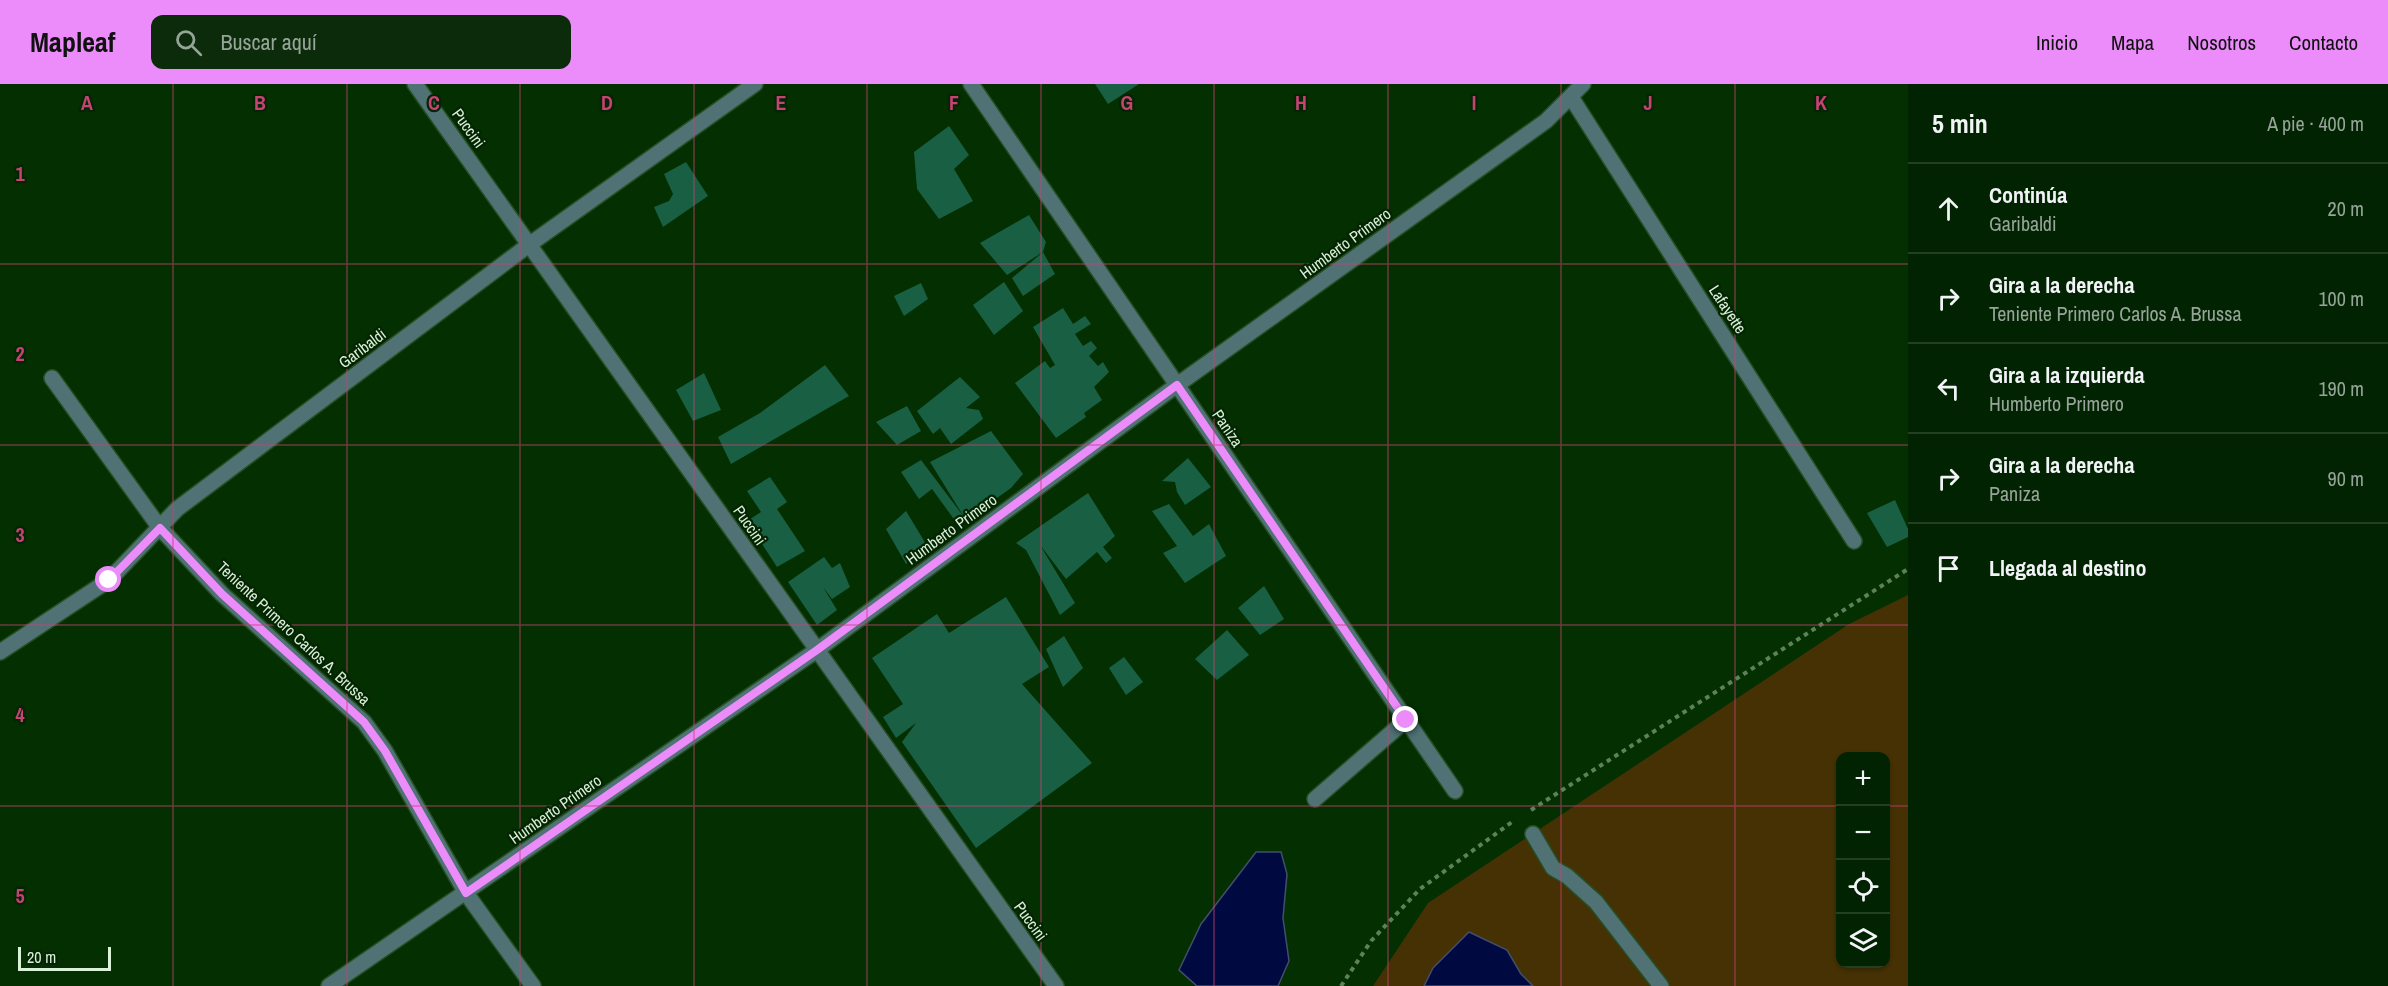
<!DOCTYPE html>
<html lang="es">
<head>
<meta charset="utf-8">
<style>
	body { margin:0; font-family:"Archivo Narrow",sans-serif; background:#0c2b0b; color:#f1f3f6 }
	.controls { position:absolute; right:18px; bottom:18px; display:grid; overflow:hidden; border-radius:12px; box-shadow:0 2px 4px #0004 }
	.controls button { width:54px; height:54px; display:grid; place-items:center; padding:0; border:0; border-bottom:2px solid #234023; background:#022301; color:#f1f3f6; font:30px sans-serif }
	.scale { position:absolute; left:18px; bottom:15px; width:93px; box-sizing:border-box; padding-left:6px; border:3px solid #d9f1d6; border-top:0; font-size:16px; line-height:21px; white-space:nowrap; color:#d9f1d6; -webkit-text-stroke:4px #042403; paint-order:stroke }
	.stop { position:absolute; width:18px; height:18px; margin:-14px; border:4px solid #ec8cfb; border-radius:50%; background:#fff }
	.stop.end { background:#ec8cfb; border-color:#fff; box-shadow:0 2px 6px #0008 }
	.list { margin:0; padding:0; list-style:none }
	h2 { display:flex; justify-content:space-between; align-items:center; height:78px; margin:0; padding:0 24px; font-size:26px }
	h2 small { font-size:20px; font-weight:400; color:#96a499 }
	.list li { display:grid; grid-template-columns:39px 1fr auto; gap:18px; align-items:center; box-sizing:border-box; height:90px; padding:0 24px; border-top:2px solid #234023 }
	.list b { display:block; font-size:22px; white-space:nowrap }
	.list p { margin:0; font-size:20px; white-space:nowrap; color:#96a499 }
	.list em { font-size:20px; font-style:normal; color:#96a499 }
	.icon { flex:none; width:33px; height:33px; fill:none; stroke:currentColor; stroke-width:2; stroke-linecap:round; stroke-linejoin:round }
	.map { position:relative; flex:none; width:1908px; height:902px; overflow:hidden }
	header { display:flex; align-items:center; gap:36px; box-sizing:border-box; height:84px; padding:0 30px; background:#ec8cfb; color:#111 }
	header strong { font-size:28px }
	nav { display:flex; gap:33px; margin-inline-start:auto; font-size:21px }
	.search { width:420px; height:54px; background:#0c2b0b; display:flex; align-items:center; gap:15px; box-sizing:border-box; padding:0 21px; border-radius:12px; color:#96a499; font-size:22px }
	main { display:flex }
	aside { flex:1; background:#022301 }
	.map>svg:first-child { display:block }
	.green { fill:#453104; fill-rule:evenodd }
	.water { fill:#000940; stroke:#414f6d; stroke-width:1.5 }
	.building { fill:#195f43 }
	.lines { fill:none; stroke-linecap:round; stroke-linejoin:round }
	.lane-casing { stroke:#254e23; stroke-width:18 }
	.street-casing { stroke:#254e23; stroke-width:18 }
	.path { stroke:#5e815b; stroke-width:4; stroke-dasharray:4.5 4.5; stroke-linecap:butt }
	.lane { stroke:#507275; stroke-width:15 }
	.street { stroke:#507275; stroke-width:15 }
	.route { stroke:#ec8cfb; stroke-width:8 }
	.grid { fill:none; stroke:#c74374; stroke-width:1.5; stroke-opacity:0.55 }
	.labels { text-anchor:middle; stroke-width:4.5; stroke-linejoin:round; paint-order:stroke }
	.street-label { font-size:16px; fill:#d9f1d6; stroke:#042403 }
	.grid-label { font-size:20px; text-anchor:middle; font-weight:bold; fill:#c74374; stroke:#042403; stroke-width:4.5; stroke-linejoin:round; paint-order:stroke }
</style>
</head>
<body>
<header>
<strong>Mapleaf</strong>
<div class="search"><svg class="icon" aria-label="search" viewBox="0 0 24 24"><circle cx="10" cy="10" r="6"/><path d="M15 15l6 6"/></svg>Buscar aquí</div>
<nav><a>Inicio</a><a>Mapa</a><a>Nosotros</a><a>Contacto</a></nav>
</header>
<main>
<div class="map">
<svg width="1908" height="902" viewBox="0 0 1908 902">
	<rect width="100%" height="100%" fill="#032f01"/>
	<path class="green" d="M1908,511V902H1373L1428,819L1849,540ZM1840,672H1886V880H1840Z"/>
	<g class="water">
		<path d="M1256,768H1281L1287,790L1283,834L1289,877L1278,902H1197L1179,886L1201,840Z"/>
		<path d="M1469,848L1507,866L1521,890L1533,902H1424L1433,884Z"/>
	</g>
	<g class="building">
		<path d="M1095,0H1139L1108,20Z"/>
		<path d="M949,42L969,71L954,85L973,117L939,135L917,105L914,68Z"/>
		<path d="M686,78L708,112L663,143L654,123L669,117L673,110L664,90Z"/>
		<path d="M1029,131L1046,158L1043,168L1007,191L980,159Z"/>
		<path d="M1043,168L1055,190L1023,212L1012,194Z"/>
		<path d="M1004,198L1023,227L994,251L973,221Z"/>
		<path d="M921,199L928,215L904,232L894,212Z"/>
		<path d="M1063,224L1073,240L1085,232L1091,240L1075,250L1083,262L1091,257L1097,264L1089,272L1098,282L1103,278L1109,288L1094,303L1102,316L1084,329L1086,333L1056,354L1015,299L1045,277L1050,284L1055,281L1033,243Z"/>
		<path d="M825,281L849,312L731,380L718,353L760,329Z"/>
		<path d="M704,289L721,326L693,337L676,306Z"/>
		<path d="M960,293L980,313L966,324L979,326L983,335L951,360L940,344L933,350L917,327Z"/>
		<path d="M907,322L921,347L897,361L876,338Z"/>
		<path d="M991,347L1023,390L1011,404L966,436L956,438L932,405L919,415L901,388L921,376L964,433L930,378Z"/>
		<path d="M1188,374L1211,403L1185,421L1177,408L1175,398L1162,397Z"/>
		<path d="M770,393L787,418L777,425L805,467L777,483L747,437L761,428L747,407Z"/>
		<path d="M1088,409L1115,452L1103,463L1112,474L1106,479L1097,468L1066,495L1040,461L1075,519L1060,531L1026,466L1016,459Z"/>
		<path d="M1895,416L1908,445V453L1887,463L1867,429Z"/>
		<path d="M1169,420L1193,452L1209,440L1226,472L1185,499L1163,469L1177,462L1152,427Z"/>
		<path d="M906,427L926,460L906,480L886,445Z"/>
		<path d="M824,473L832,484L840,479L850,503L832,515L823,503L837,526L817,541L788,498Z"/>
		<path d="M1264,502L1284,535L1260,551L1238,524Z"/>
		<path d="M1006,513L1049,583L1022,600L1092,679L976,764L902,658L916,639L896,654L883,633L903,620L872,574L937,530L949,549Z"/>
		<path d="M1227,546L1249,571L1217,596L1195,575Z"/>
		<path d="M1064,552L1083,584L1063,603L1046,565Z"/>
		<path d="M1124,573L1143,598L1126,611L1109,584Z"/>
	</g>
	<g class="lines">
		<g class="lane-casing">
			<path id="lane" d="M1315,715L1406,636"/>
		</g>
		<g class="street-casing">
			<g id="street">
				<path d="M415,0L1056,902"/>
				<path d="M971,0L1455,707"/>
				<path d="M1571,13L1854,457"/>
				<path d="M52,294L160,444L222,510L364,638L385,667L466,809L533,902"/>
				<path d="M0,568L109,496L177,425L530,160L755,0"/>
				<path d="M1533,750L1553,784L1567,792L1596,818L1661,902"/>
				<path d="M329,902L817,566L1177,301L1546,37L1583,0"/>
			</g>
		</g>
		<g class="path">
			<path d="M1531,726L1908,485"/>
			<path d="M1341,902L1371,857L1420,805L1512,738"/>
		</g>
		<use href="#lane" class="lane"/>
		<use href="#street" class="street"/>
	</g>
	<g class="lines">
		<path class="route" d="M109,496L160,444L222,510L364,638L385,667L466,809L817,566L1177,301L1406,636"/>
	</g>
	<path class="grid" d="M173,0V902M347,0V902M520,0V902M694,0V902M867,0V902M1041,0V902M1214,0V902M1388,0V902M1561,0V902M1735,0V902M0,180H1908M0,361H1908M0,541H1908M0,722H1840M1886,722H1908"/>
	<g class="labels">
		<g class="street-label">
			<text transform="translate(469 44) rotate(54)" y="6">Puccini</text>
			<text transform="translate(1345 159) rotate(-36)" y="6">Humberto Primero</text>
			<text transform="translate(1728 225) rotate(57)" y="6">Lafayette</text>
			<text transform="translate(362 264) rotate(-37)" y="6">Garibaldi</text>
			<text transform="translate(1228 344) rotate(56)" y="6">Paniza</text>
			<text transform="translate(750 441) rotate(55)" y="6">Puccini</text>
			<text transform="translate(951 445) rotate(-36)" y="6">Humberto Primero</text>
			<text transform="translate(294 549) rotate(43)" y="6">Teniente Primero Carlos A. Brussa</text>
			<text transform="translate(555 725) rotate(-35)" y="6">Humberto Primero</text>
			<text transform="translate(1031 837) rotate(54)" y="6">Puccini</text>
		</g>
	</g>
	<g class="grid-label">
		<text x="87" y="26">A</text>
		<text x="260" y="26">B</text>
		<text x="434" y="26">C</text>
		<text x="607" y="26">D</text>
		<text x="781" y="26">E</text>
		<text x="954" y="26">F</text>
		<text x="1127" y="26">G</text>
		<text x="1301" y="26">H</text>
		<text x="1474" y="26">I</text>
		<text x="1648" y="26">J</text>
		<text x="1821" y="26">K</text>
		<text x="20" y="97">1</text>
		<text x="20" y="277">2</text>
		<text x="20" y="458">3</text>
		<text x="20" y="638">4</text>
		<text x="20" y="819">5</text>
	</g>
</svg>
<div class="controls">
<button>+</button>
<button>−</button>
<button><svg class="icon" aria-label="locate" viewBox="0 0 24 24"><circle cx="12" cy="12" r="6"/><path d="M12 2v4M12 18v4M2 12h4M18 12h4"/></svg></button>
<button><svg class="icon" aria-label="layers" viewBox="0 0 24 24"><path d="M12 4l9 5-9 5-9-5zM3 14l9 5 9-5"/></svg></button>
</div>
<div class="scale">20 m</div>
<div class="stop" style="left:109px;top:496px"></div>
<div class="stop end" style="left:1406px;top:636px"></div>
</div>
<aside>
<h2>5 min<small>A pie · 400 m</small></h2>
<ul class="list">
<li><svg class="icon" aria-label="ahead" viewBox="0 0 24 24"><path d="M12 20V5M6 11l6-6 6 6"/></svg><div><b>Continúa</b><p>Garibaldi</p></div><em>20 m</em></li>
<li><svg class="icon" aria-label="right" viewBox="0 0 24 24"><path d="M7 20v-9h11M14 6l5 5-5 5"/></svg><div><b>Gira a la derecha</b><p>Teniente Primero Carlos A. Brussa</p></div><em>100 m</em></li>
<li><svg class="icon" aria-label="left" viewBox="0 0 24 24"><path d="M17 20v-9H6M10 6l-5 5 5 5"/></svg><div><b>Gira a la izquierda</b><p>Humberto Primero</p></div><em>190 m</em></li>
<li><svg class="icon" aria-label="right" viewBox="0 0 24 24"><path d="M7 20v-9h11M14 6l5 5-5 5"/></svg><div><b>Gira a la derecha</b><p>Paniza</p></div><em>90 m</em></li>
<li><svg class="icon" aria-label="arrive" viewBox="0 0 24 24"><path d="M6 21V4h12l-3 4 3 4H6"/></svg><div><b>Llegada al destino</b></div></li>
</ul>
</aside>
</main>
</body>
</html>
